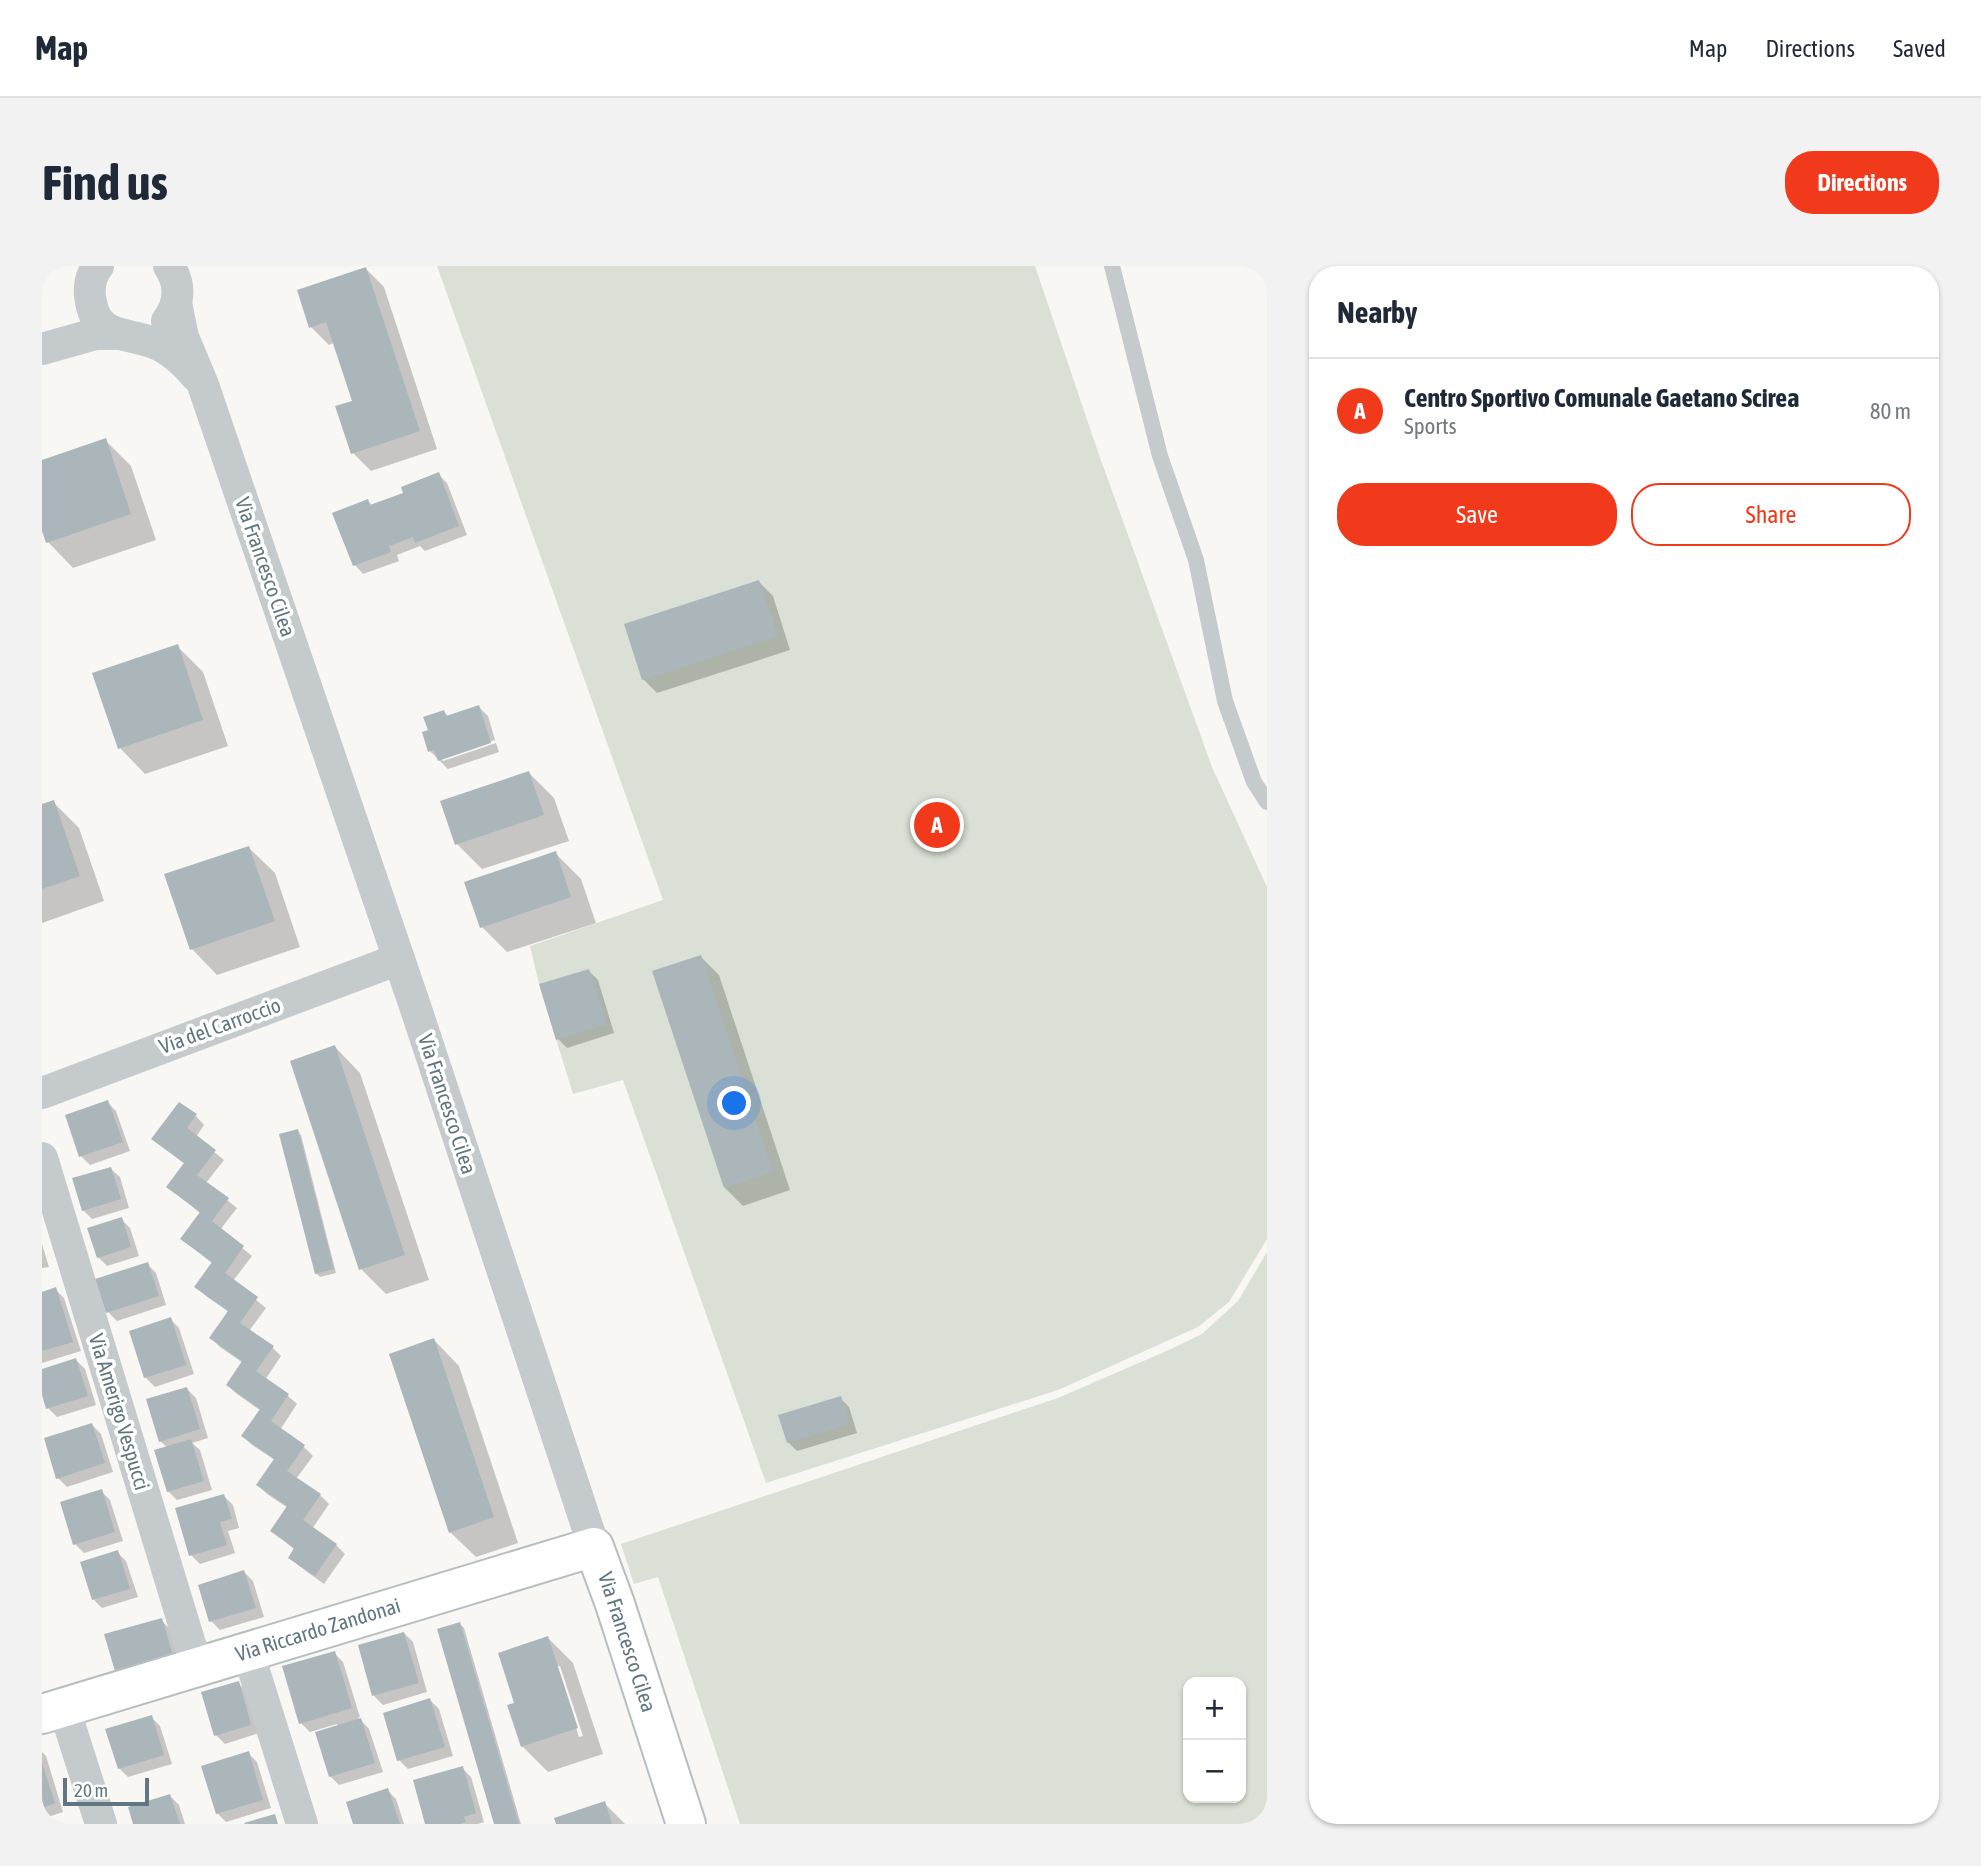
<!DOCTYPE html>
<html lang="en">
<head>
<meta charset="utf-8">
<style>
	body { margin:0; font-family:"Asap Condensed",sans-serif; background:#f2f2f3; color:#1f2937 }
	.controls { position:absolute; right:21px; bottom:21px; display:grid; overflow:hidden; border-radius:14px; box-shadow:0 2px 5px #0004 }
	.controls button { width:63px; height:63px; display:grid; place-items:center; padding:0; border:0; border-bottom:2px solid #e0e1e3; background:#fff; color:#1f2937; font:35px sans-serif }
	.scale { position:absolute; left:21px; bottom:18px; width:86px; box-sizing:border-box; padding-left:7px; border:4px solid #607682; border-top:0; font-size:19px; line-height:24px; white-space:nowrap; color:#607682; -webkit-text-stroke:5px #fff; paint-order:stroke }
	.you { position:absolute; left:693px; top:838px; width:24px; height:24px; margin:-18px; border:5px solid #fff; border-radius:50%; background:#1a73e8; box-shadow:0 0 0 10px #1a73e833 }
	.badge { display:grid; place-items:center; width:46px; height:46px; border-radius:50%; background:#f1391b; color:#fff; font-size:23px; font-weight:700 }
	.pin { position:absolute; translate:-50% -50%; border:4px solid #fff; box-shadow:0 2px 7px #0006 }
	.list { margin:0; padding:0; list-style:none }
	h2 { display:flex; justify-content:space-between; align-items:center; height:91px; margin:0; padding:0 28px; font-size:30px }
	h2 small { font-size:23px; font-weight:400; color:#747a83 }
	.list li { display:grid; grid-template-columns:46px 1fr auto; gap:21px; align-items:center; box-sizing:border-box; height:105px; padding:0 28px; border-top:2px solid #e0e1e3 }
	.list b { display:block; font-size:26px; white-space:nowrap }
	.list p { margin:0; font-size:23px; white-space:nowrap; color:#747a83 }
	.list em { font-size:23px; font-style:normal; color:#747a83 }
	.actions { display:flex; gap:14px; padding:21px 28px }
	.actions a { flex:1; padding:16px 0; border:2px solid #f1391b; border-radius:28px; text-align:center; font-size:24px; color:#f1391b }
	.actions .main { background:#f1391b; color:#fff }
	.map { position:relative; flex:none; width:1225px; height:1558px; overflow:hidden; border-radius:28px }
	header { display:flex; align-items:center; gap:42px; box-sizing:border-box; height:98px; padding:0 35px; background:#fff; border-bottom:2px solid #e0e1e3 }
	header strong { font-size:33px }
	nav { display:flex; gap:38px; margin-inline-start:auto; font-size:24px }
	.intro { display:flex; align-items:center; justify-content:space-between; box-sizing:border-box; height:168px; padding:0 42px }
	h1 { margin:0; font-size:49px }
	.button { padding:18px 32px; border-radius:28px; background:#f1391b; color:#fff; font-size:24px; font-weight:700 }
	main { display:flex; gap:42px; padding:0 42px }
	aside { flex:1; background:#fff; border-radius:28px; box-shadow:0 2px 5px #0004 }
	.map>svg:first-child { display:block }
	.green { fill:#dae0d5; fill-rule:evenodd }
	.shadow { fill:#0003; fill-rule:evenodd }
	.building { fill:#abb6ba }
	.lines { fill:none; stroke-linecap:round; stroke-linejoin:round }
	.secondary-casing { stroke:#b7bec1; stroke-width:42 }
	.lane { stroke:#c5cacd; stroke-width:16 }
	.street { stroke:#c5cacd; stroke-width:32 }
	.secondary { stroke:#fff; stroke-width:38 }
	.labels { text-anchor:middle; stroke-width:7; stroke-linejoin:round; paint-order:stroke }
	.street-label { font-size:21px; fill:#607682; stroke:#fff }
</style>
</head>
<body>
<header>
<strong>Map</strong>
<nav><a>Map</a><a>Directions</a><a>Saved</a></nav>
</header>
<div class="intro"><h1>Find us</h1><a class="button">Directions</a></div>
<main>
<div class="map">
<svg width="1225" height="1558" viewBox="0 0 1225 1558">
	<rect width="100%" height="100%" fill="#f8f7f4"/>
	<g class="green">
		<path d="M395,0H993L1056,186L1170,501L1225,621V973L1187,1036L1156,1061L1016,1124L724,1217L581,814L531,828L497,718L488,680L621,634Z"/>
		<path d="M1225,986V1558H698L616,1311L592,1318L579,1278L1016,1132L1129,1083L1160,1068L1196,1035ZM1146,1416H1199V1532H1146Z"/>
	</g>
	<g class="shadow">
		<path d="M324,3L342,21L395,183L329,205L311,187L312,136L292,77L287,79L269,61Z"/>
		<path d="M63,174L89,200L114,274L31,302L6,276L0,259V196Z"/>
		<path d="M396,208L405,217L425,269L383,285L378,280L355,289L357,295L321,308L313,299L292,248L326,235L331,240L364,228Z"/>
		<path d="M717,316L731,330L748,384L615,427L601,413Z"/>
		<path d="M135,380L161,406L186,480L103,508L78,482Z"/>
		<path d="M437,441L446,450L453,474L398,492L401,495L454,477L457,486L406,503L388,485V465L402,446L407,451Z"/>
		<path d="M487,507L512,532L527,575L440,603L415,578Z"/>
		<path d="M11,536L37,562L62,635L0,657V540Z"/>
		<path d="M207,582L233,607L258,681L175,709L150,683Z"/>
		<path d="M513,587L539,613L554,657L465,686L440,661Z"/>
		<path d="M659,691L677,709L748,924L701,940L683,922Z"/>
		<path d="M547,705L556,714L572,767L525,782L516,773Z"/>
		<path d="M293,781L318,807L387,1014L344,1028L319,1003Z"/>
		<path d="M65,836L74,845L88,885L48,899L39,890Z"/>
		<path d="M154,850L162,859L154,871L182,894L164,917L195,942L178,964L210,990L191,1015L224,1042L207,1065L230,1081L239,1090L223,1114L246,1130L255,1138L238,1164L262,1181L271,1190L254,1213L278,1229L287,1238L270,1263L294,1279L303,1288L282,1318L257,1300L248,1291L253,1284L230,1265L246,1242L225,1228L216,1219L233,1194L210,1179L201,1170L219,1145L195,1128L186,1119L201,1097L178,1081L169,1072L187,1046L164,1030L155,1021L171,998L140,973L159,948L127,921L144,899L111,873Z"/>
		<path d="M255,865L259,869L294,1007L278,1011L274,1007Z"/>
		<path d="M69,903L78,911L87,942L50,953L41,944Z"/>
		<path d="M79,953L88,962L97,990L65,1000L56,991Z"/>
		<path d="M0,978L7,1001L0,1002Z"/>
		<path d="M105,998L114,1007L124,1039L75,1055L66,1046Z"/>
		<path d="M13,1023L22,1032L39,1085L0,1097V1027Z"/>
		<path d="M128,1053L137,1062L152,1108L113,1121L104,1112L89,1066Z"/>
		<path d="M392,1074L417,1100L476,1277L434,1291L408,1266Z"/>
		<path d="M34,1094L43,1103L54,1139L15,1151L6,1142L0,1123V1104Z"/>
		<path d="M145,1123L154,1132L166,1172L150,1177L158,1184L170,1224L135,1234L126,1225V1182L118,1175Z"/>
		<path d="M798,1132L807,1141L815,1167L755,1185L746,1176Z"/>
		<path d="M50,1159L59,1168L71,1206L25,1221L16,1212Z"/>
		<path d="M59,1225L68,1234L81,1275L42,1287L33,1278Z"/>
		<path d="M182,1230L191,1239L197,1262L186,1265L193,1287L158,1298L149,1289Z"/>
		<path d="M75,1286L84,1295L96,1331L60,1342L51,1333Z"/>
		<path d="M202,1306L211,1315L222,1351L178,1364L169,1355Z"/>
		<path d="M119,1354L128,1363L140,1405L85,1420Z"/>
		<path d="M418,1358L422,1362L479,1558H453Z"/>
		<path d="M362,1367L371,1376L385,1426L341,1439L332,1430L318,1380Z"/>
		<path d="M506,1372L531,1397L561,1488L506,1506L480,1480L474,1438ZM514,1400H518L541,1470L537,1471Z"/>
		<path d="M292,1387L301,1396L318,1451H316L327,1463L341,1506L297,1519L288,1510L296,1461L295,1458L268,1466L259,1457Z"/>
		<path d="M196,1417L205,1426L217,1467L183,1478L174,1469Z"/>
		<path d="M388,1434L397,1443L411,1490L366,1503L357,1494Z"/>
		<path d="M109,1451L118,1460L130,1498L86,1511L77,1502Z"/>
		<path d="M0,1486L4,1490L21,1546L0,1553Z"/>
		<path d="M206,1487L215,1496L229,1542L184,1556L175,1547Z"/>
		<path d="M420,1502L429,1511L442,1556L436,1558H385Z"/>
		<path d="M345,1524L354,1533L362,1558H313Z"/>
		<path d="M128,1530L137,1539L143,1558H93Z"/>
		<path d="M562,1537L583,1558H516Z"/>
	</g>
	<g class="building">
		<path d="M324,1L378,165L309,188L293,140L310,135L284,56L267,62L255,24Z"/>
		<path d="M64,172L89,248L4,277L0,265V194Z"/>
		<path d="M397,206L417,260L373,277L371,271L347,280L349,286L311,300L290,247L326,233L328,239L361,227L359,221Z"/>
		<path d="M717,314L736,370L600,414L582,358Z"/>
		<path d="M136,378L161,454L76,483L50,407Z"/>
		<path d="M437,439L449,477L396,495L392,484L386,486L380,466L386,464L381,451L402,444L404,450Z"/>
		<path d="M487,505L502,549L413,579L398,535Z"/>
		<path d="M12,534L38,610L0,623V538Z"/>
		<path d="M207,580L233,655L148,684L122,608Z"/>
		<path d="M514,585L529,631L438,662L422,616Z"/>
		<path d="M659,689L731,906L682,922L610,705Z"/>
		<path d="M547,703L565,758L514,774L497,718Z"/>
		<path d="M293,779L363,989L317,1004L248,795Z"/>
		<path d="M66,834L81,876L37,891L23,849Z"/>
		<path d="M137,836L155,848L145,862L174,884L155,909L187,932L170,955L202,980L183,1007L216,1031L198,1057L232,1080L214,1105L247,1128L229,1155L263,1179L245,1205L279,1228L261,1254L295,1278L273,1310L246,1292L252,1282L228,1265L245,1240L214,1219L232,1193L199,1170L218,1143L184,1119L200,1095L167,1072L186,1045L152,1021L170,996L138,973L158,946L124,921L142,897L109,873Z"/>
		<path d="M256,863L292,1003L273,1008L237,868Z"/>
		<path d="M69,901L79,933L40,945L30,912Z"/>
		<path d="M80,951L89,981L55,992L45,962Z"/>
		<path d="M106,996L117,1030L64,1047L53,1013Z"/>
		<path d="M14,1021L31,1076L0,1085V1026Z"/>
		<path d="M129,1051L144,1099L102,1112L87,1065Z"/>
		<path d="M392,1072L452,1251L407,1267L347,1088Z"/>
		<path d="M34,1092L46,1130L4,1143L0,1129V1103Z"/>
		<path d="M145,1121L158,1163L117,1176L104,1133Z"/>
		<path d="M799,1130L808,1158L745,1177L736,1149Z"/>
		<path d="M50,1157L63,1197L14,1213L2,1172Z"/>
		<path d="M149,1173L162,1215L125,1226L112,1184Z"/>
		<path d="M60,1223L73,1266L31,1279L18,1236Z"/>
		<path d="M182,1228L190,1253L178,1256L185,1279L147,1290L133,1242Z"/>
		<path d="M76,1284L88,1323L50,1334L38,1296Z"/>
		<path d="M202,1304L214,1342L167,1356L156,1319Z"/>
		<path d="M120,1352L133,1396L75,1412L62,1368Z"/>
		<path d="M418,1356L477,1558H452L395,1363Z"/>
		<path d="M362,1366L377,1417L330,1430L316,1379Z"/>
		<path d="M506,1370L536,1462L479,1481L465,1439L472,1437L456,1387Z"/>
		<path d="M293,1385L310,1442L257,1458L240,1400Z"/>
		<path d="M197,1415L209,1459L172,1470L159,1426Z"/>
		<path d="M388,1432L403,1481L355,1495L341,1447Z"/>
		<path d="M110,1449L122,1489L76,1503L63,1463Z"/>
		<path d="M319,1452L333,1497L287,1511L273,1466Z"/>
		<path d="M207,1485L221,1534L174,1548L159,1500Z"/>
		<path d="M0,1497L13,1537L0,1542Z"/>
		<path d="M421,1500L434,1547L422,1551L424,1556L418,1558H383L371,1514Z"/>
		<path d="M346,1522L358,1558H311L304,1536Z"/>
		<path d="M128,1528L138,1558H91L86,1541Z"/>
		<path d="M563,1535L570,1558H514L512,1552Z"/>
		<path d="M233,1548L236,1558H203L202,1557Z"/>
	</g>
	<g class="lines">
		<g class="secondary-casing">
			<path id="secondary" d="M0,1448L552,1281L573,1338L644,1558"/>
		</g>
		<path class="lane" d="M1070,0L1118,190L1154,294L1183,435L1212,516L1225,536"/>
		<g class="street">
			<path d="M56,0C49,9 47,19 48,30C53,74 82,65 112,77C128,83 143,97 154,110"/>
			<path d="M134,37L141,71L161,119L373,740L552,1281"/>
			<path d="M125,55C138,38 139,18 127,0"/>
			<path d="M0,83L53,68H74"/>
			<path d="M0,827L357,693"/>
			<path d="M0,892L155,1401"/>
			<path d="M206,1386L260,1558"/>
			<path d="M22,1442L59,1558"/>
		</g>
		<use href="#secondary" class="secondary"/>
	</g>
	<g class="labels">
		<g class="street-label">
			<text transform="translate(223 301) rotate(71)" y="7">Via Francesco Cilea</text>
			<text transform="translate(178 760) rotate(-20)" y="7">Via del Carroccio</text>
			<text transform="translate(405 838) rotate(72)" y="7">Via Francesco Cilea</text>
			<text transform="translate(77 1146) rotate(73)" y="7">Via Amerigo Vespucci</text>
			<text transform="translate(276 1364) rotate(-17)" y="7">Via Riccardo Zandonai</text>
			<text transform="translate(585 1376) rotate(72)" y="7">Via Francesco Cilea</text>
		</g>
	</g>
</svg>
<div class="controls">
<button>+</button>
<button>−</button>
</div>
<div class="scale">20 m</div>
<div class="you"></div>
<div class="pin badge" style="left:895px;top:559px">A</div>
</div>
<aside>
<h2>Nearby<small></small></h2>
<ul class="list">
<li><span class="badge">A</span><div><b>Centro Sportivo Comunale Gaetano Scirea</b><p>Sports</p></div><em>80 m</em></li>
</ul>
<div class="actions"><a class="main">Save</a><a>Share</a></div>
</aside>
</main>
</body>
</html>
